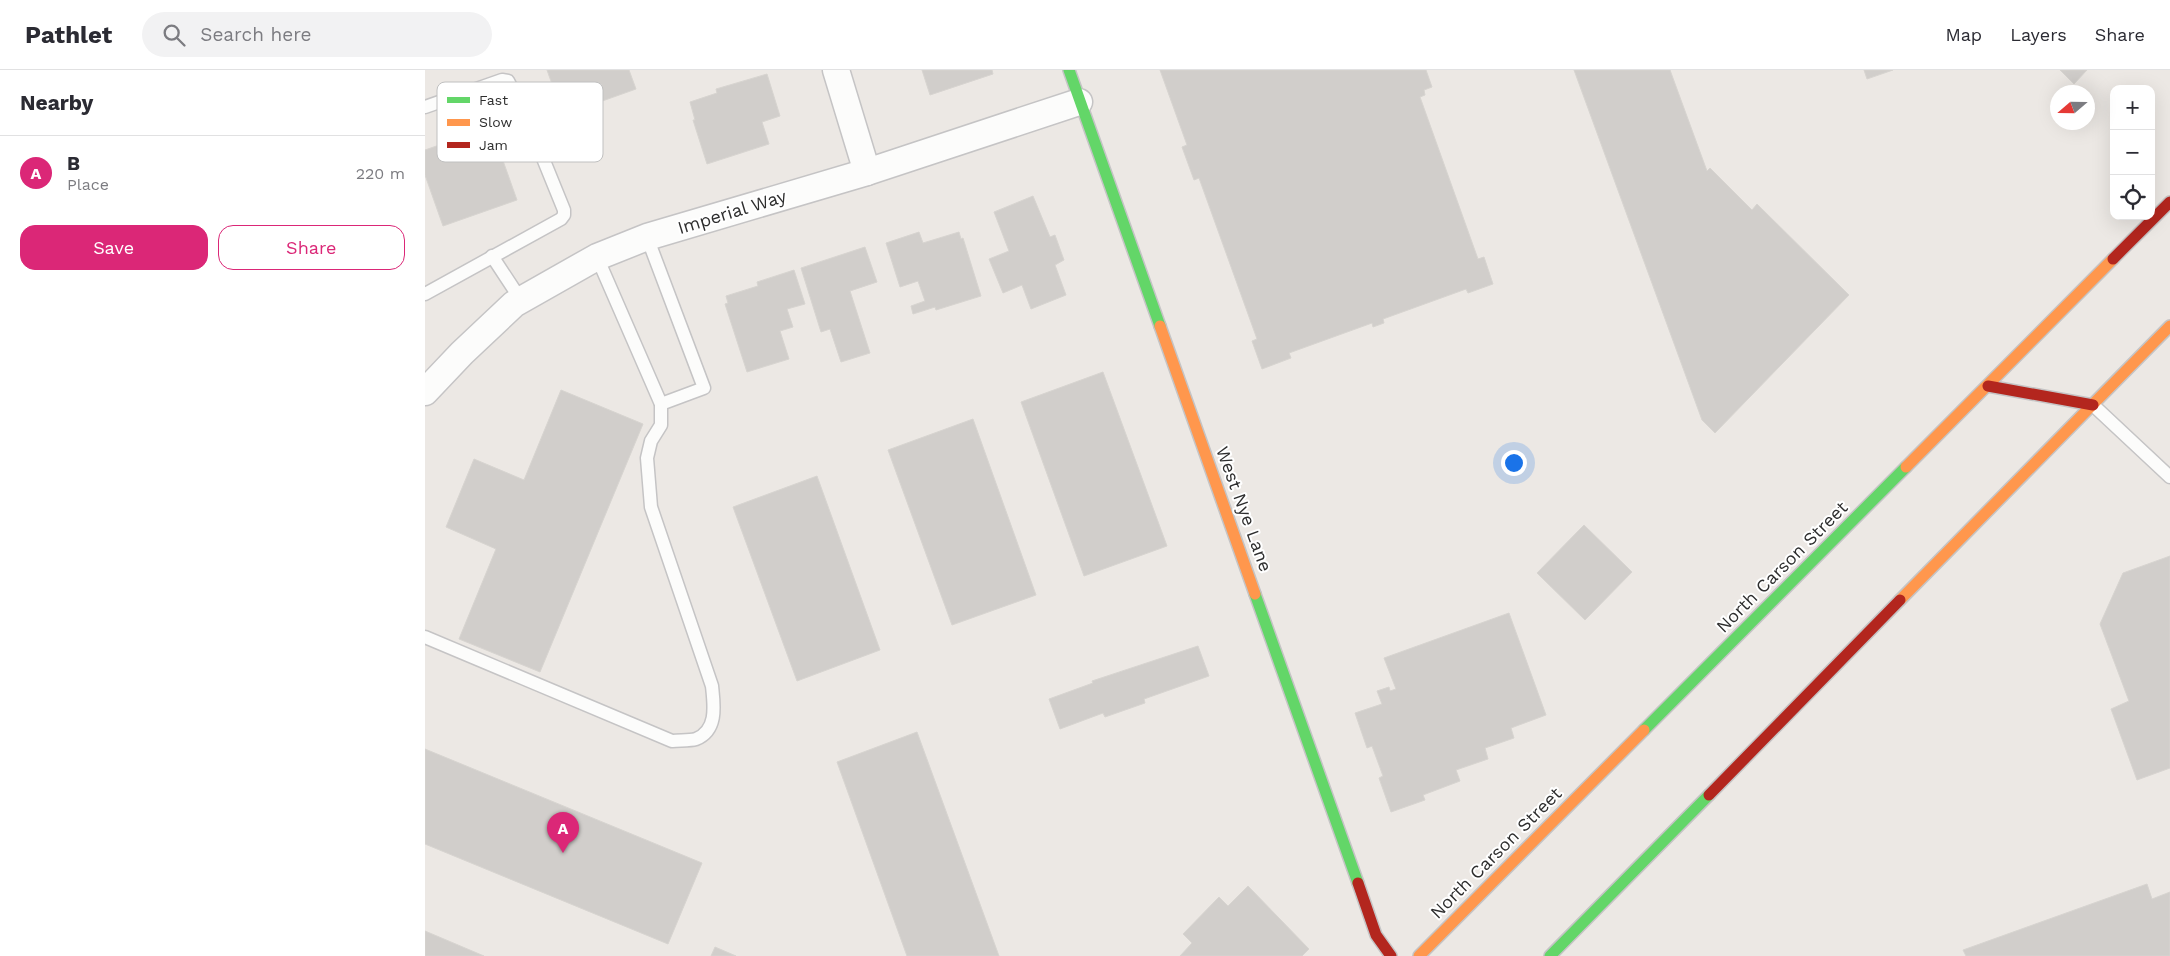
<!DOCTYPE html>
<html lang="en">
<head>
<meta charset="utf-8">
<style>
	body { margin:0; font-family:"Work Sans",sans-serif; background:#f2f2f3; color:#2b2b33 }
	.controls { position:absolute; right:15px; top:15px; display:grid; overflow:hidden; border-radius:10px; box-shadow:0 5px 20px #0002 }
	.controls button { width:45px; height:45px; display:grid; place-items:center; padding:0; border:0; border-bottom:1px solid #e1e1e2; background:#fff; color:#2b2b33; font:25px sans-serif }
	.compass { position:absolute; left:1625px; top:15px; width:45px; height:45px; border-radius:50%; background:#fff; box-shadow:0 5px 20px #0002; rotate:250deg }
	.you { position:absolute; left:1088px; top:392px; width:18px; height:18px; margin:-12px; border:4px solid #fff; border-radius:50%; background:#1a73e8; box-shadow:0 0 0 8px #1a73e833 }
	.badge { display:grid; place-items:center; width:32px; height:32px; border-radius:50%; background:#db2777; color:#fff; font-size:16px; font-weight:700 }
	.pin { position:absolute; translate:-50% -41px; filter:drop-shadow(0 1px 2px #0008) }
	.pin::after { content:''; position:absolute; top:26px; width:18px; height:15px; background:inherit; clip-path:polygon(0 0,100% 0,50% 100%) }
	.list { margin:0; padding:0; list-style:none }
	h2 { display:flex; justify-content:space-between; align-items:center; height:65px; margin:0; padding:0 20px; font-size:21px }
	h2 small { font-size:16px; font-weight:400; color:#7c7c81 }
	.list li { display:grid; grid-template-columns:32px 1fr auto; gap:15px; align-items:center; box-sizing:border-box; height:75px; padding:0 20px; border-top:1px solid #e1e1e2 }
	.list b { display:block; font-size:19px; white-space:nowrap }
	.list p { margin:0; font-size:16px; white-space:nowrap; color:#7c7c81 }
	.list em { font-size:16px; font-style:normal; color:#7c7c81 }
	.actions { display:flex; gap:10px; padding:15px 20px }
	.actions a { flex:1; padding:11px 0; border:1px solid #db2777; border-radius:15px; text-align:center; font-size:18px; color:#db2777 }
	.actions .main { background:#db2777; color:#fff }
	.icon { flex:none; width:28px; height:28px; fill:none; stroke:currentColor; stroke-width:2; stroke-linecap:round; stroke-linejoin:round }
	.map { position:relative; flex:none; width:1745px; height:886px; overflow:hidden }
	header { display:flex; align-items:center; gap:30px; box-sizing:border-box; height:70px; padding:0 25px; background:#fff; border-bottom:1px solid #e1e1e2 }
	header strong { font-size:24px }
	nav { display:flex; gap:28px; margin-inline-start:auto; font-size:18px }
	.search { width:350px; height:45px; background:#f2f2f3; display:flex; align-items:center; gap:12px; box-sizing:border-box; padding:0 18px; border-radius:28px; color:#7c7c81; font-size:19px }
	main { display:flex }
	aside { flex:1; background:#fff }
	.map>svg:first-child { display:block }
	.building { fill:#d1cecb; stroke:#d7d4d0 }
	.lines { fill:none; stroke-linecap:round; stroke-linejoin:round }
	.lane-casing { stroke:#c5c4c5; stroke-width:15 }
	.street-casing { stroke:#c5c4c5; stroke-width:29 }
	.fast-casing { stroke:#c5c4c5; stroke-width:14 }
	.slow-casing { stroke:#c5c4c5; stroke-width:14 }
	.jam-casing { stroke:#c5c4c5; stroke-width:14 }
	.lane { stroke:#fcfcfb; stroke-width:12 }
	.street { stroke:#fcfcfb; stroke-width:26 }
	.fast { stroke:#63d668; stroke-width:11 }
	.slow { stroke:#ff974d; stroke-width:11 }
	.jam { stroke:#b3261e; stroke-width:11 }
	.labels { text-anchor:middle; stroke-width:4; stroke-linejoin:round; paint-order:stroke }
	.street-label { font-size:18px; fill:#2e2e2e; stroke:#fff }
	.key { fill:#fff; stroke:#c0c0c0; stroke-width:1 }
	.key-label { font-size:14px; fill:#2e2e2e }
</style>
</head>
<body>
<header>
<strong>Pathlet</strong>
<div class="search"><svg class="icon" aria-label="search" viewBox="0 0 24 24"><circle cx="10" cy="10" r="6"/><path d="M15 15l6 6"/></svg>Search here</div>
<nav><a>Map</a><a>Layers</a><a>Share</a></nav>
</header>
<main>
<aside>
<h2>Nearby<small></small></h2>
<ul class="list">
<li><span class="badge">A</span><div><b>B</b><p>Place</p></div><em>220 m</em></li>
</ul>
<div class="actions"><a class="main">Save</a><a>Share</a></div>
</aside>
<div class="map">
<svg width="1745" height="886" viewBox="0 0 1745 886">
	<rect width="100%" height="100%" fill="#ece8e4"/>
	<g class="building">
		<path d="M122,0H204L211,19L138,45Z"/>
		<path d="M497,0H567L568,4L505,25Z"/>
		<path d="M735,0H1001L1007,17L999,20L1000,25L995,27L1053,189L1059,187L1068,214L1043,223L1041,219L958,249L959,253L948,257L947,253L864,283L866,288L837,299L827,271L832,269L774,108L769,110L757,77L762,75Z"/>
		<path d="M1149,0H1245L1282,101L1285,98L1327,140L1332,134L1424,225L1290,363L1277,350Z"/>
		<path d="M1439,0H1468L1442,9Z"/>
		<path d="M1635,0H1662L1649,14Z"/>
		<path d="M342,4L355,46L337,52L344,74L282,94L268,50H270L265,32L292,23L291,19Z"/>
		<path d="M66,57L92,130L18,156L0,105V80Z"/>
		<path d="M608,126L625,167L630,165L639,190L630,195L641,225L606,239L597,215L578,223L564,189L584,181L569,142Z"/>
		<path d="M494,162L498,173L534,162L536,169L538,168L556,226L511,240L510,237L488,244L486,236L500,231L493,211L475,217L461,173Z"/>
		<path d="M440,177L452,212L425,221L445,283L416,292L405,259L396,262L376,198Z"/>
		<path d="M369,200L380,234L362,239L368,257L355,261L364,289L322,302L300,234L303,233L301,226L333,216L332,212Z"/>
		<path d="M678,302L742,476L659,506L596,332Z"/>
		<path d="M136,320L218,354L115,602L34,569L71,479L21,457L49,389L99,410Z"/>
		<path d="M548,349L611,525L527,555L463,380Z"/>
		<path d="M392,406L455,580L372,611L308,437Z"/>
		<path d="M1159,455L1207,502L1160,550L1112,503Z"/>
		<path d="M1745,486V698L1712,710L1686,639L1704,631L1675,554L1698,503Z"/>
		<path d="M1084,543L1121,645L1086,658L1089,668L1060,678L1063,689L1031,700L1035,711L998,725L1000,730L966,742L954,708L958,706L947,676L942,678L930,643L957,634L952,621L964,617L965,621L971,619L959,588Z"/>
		<path d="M773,576L784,606L719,629L720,633L680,647L678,643L635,659L624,629L668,613L667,611Z"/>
		<path d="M492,662L574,886H482L412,692Z"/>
		<path d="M0,679L277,793L243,874L0,774Z"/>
		<path d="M1722,814L1727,829L1745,822V886H1541L1538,880Z"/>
		<path d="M823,816L884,879L877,886H755L767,873L758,864L794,827L803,836Z"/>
		<path d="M0,861L59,886H0Z"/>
		<path d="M290,877L311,886H286Z"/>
	</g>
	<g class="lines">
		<g class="lane-casing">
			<g id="lane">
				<path d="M0,37L77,10L83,11L100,44L139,140V145L136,149L0,224"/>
				<path d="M222,167L279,318L236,334"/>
				<path d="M67,186L96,230"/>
				<path d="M1668,335L1745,407"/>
				<path d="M0,567L247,671C254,670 264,671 271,669C293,660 289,635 287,616L226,437L222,388L226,371L236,355V334L172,187"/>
			</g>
		</g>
		<g class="street-casing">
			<g id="street">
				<path d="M411,0L442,102"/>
				<path d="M0,322L37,283L89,234L172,187L222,167L442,102L654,32"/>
			</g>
		</g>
		<g class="fast-casing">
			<g id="fast">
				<path d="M644,0L735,256"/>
				<path d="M830,524L933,813"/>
				<path d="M1219,660L1481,397"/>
				<path d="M1125,886L1284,725"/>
			</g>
		</g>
		<g class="slow-casing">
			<g id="slow">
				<path d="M735,256L830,524"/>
				<path d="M1481,397L1688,189"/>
				<path d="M1475,530L1745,256"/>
				<path d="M994,886L1219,660"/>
			</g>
		</g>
		<g class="jam-casing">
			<g id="jam">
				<path d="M1688,189L1745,132"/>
				<path d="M1563,316L1668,335"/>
				<path d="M1284,725L1475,530"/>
				<path d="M933,813L951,865L966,886"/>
			</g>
		</g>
		<use href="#lane" class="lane"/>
		<use href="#street" class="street"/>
		<use href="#fast" class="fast"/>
		<use href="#slow" class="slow"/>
		<use href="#jam" class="jam"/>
	</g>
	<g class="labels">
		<g class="street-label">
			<text transform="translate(307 142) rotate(-17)" y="6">Imperial Way</text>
			<text transform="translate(819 439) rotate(70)" y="6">West Nye Lane</text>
			<text transform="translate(1357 497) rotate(-45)" y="6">North Carson Street</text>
			<text transform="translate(1071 783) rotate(-45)" y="6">North Carson Street</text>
		</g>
	</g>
	<rect x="12" y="12" width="166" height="80" rx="8" class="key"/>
	<rect x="22" y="27" width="23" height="6" fill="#63d668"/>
	<rect x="22" y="49" width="23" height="7" fill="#ff974d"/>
	<rect x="22" y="72" width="23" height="6" fill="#b3261e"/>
	<g class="key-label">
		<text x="54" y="35">Fast</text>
		<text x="54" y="57">Slow</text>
		<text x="54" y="80">Jam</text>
	</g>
</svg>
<div class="controls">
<button>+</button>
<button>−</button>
<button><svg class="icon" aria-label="locate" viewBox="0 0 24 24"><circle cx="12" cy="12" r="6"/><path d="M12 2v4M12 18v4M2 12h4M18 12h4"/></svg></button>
</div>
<svg class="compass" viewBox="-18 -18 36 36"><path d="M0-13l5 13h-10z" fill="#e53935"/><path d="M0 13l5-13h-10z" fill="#7c7c81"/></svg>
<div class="you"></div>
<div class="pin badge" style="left:138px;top:783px">A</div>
</div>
</main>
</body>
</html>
